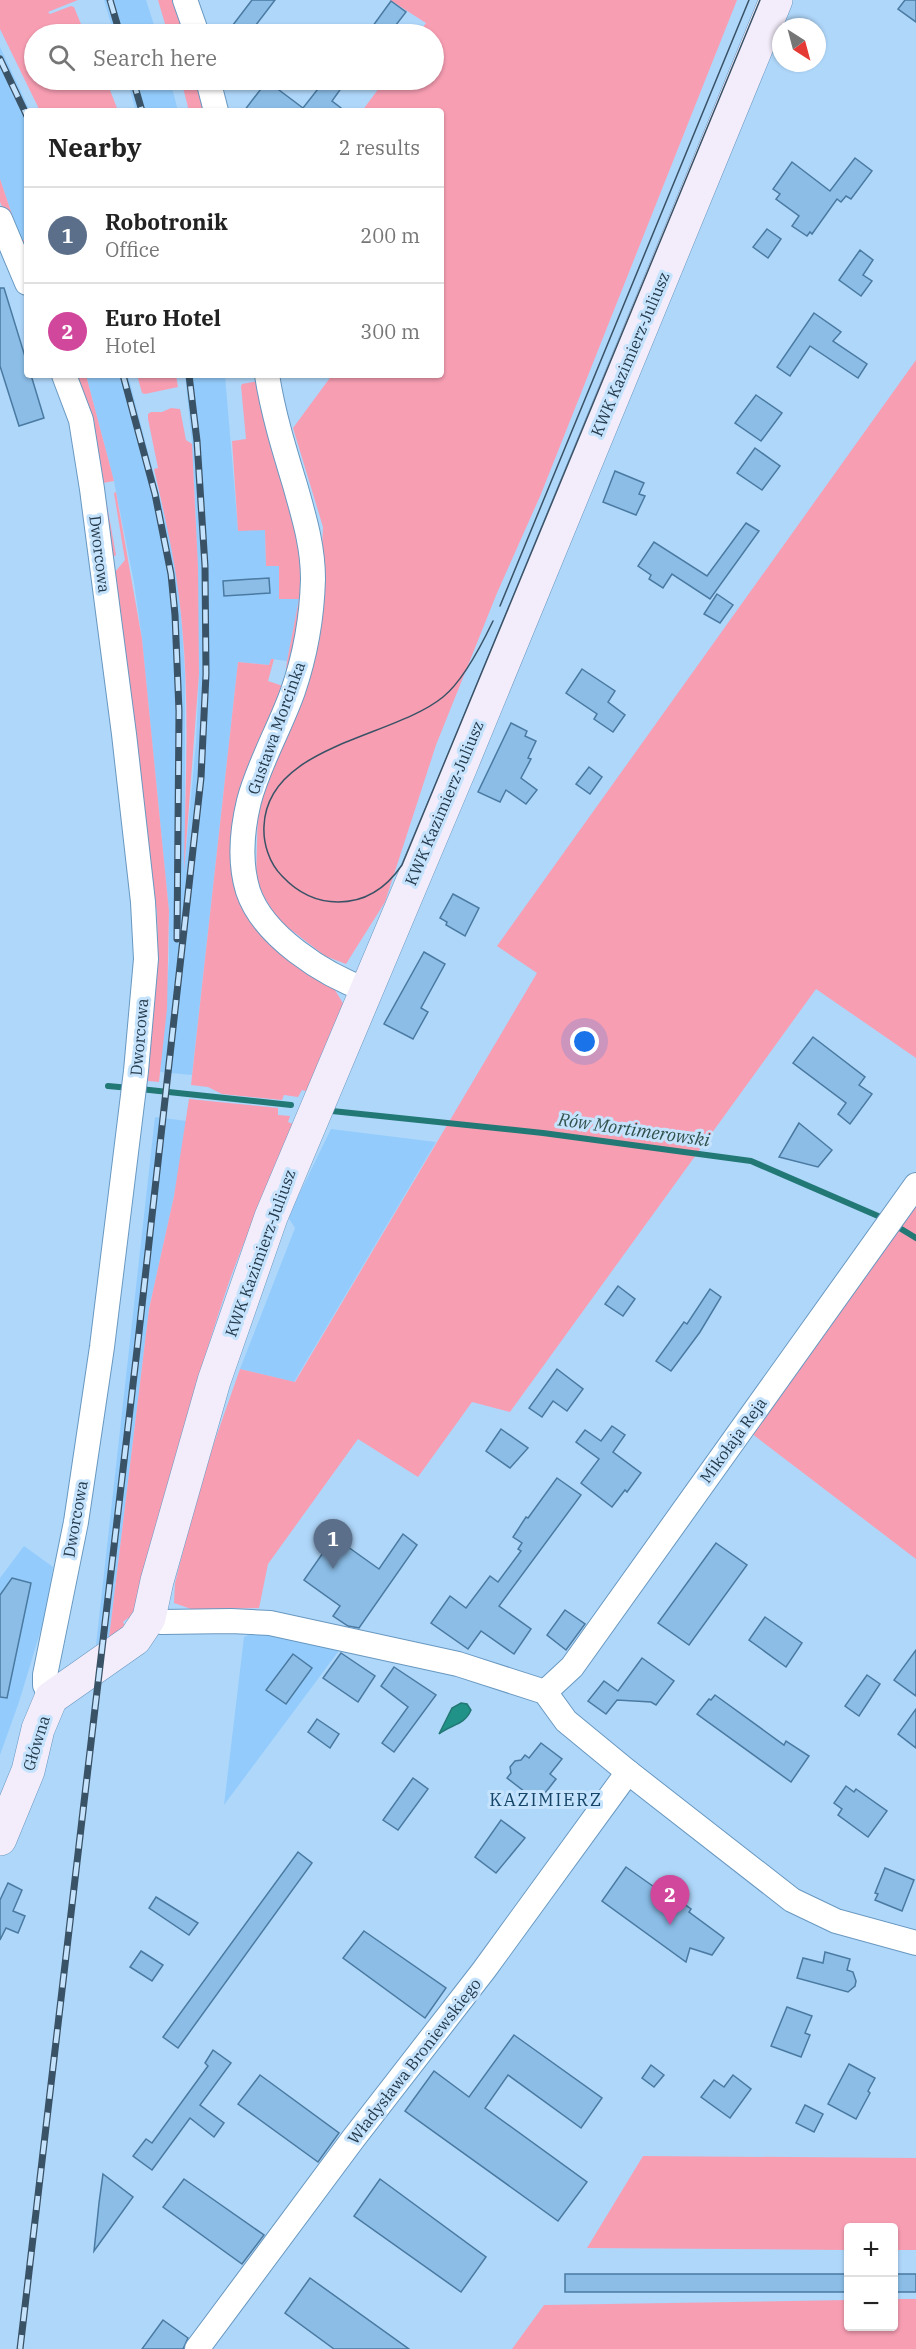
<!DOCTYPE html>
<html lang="en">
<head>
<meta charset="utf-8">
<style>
	body { margin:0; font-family:"IBM Plex Serif",serif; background:#f6f6f6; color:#222 }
	.controls { position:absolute; right:18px; bottom:18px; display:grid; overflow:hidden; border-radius:6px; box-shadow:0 2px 4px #0004 }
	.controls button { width:54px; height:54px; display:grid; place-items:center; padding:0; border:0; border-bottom:2px solid #e0e0e0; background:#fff; color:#222; font:30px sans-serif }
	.compass { position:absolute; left:772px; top:18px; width:54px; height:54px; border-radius:50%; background:#fff; box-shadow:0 2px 4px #0004; rotate:144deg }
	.you { position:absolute; left:585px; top:1042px; width:21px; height:21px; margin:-15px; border:4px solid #fff; border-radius:50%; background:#1a73e8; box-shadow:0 0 0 9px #1a73e833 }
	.badge { display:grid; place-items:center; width:39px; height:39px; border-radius:50%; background:#955c19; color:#fff; font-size:20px; font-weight:700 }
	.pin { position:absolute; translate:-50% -50px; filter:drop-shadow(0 2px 3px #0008) }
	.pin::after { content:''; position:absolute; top:32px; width:21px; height:18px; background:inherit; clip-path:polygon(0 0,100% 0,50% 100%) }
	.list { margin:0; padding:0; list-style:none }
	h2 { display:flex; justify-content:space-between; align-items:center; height:78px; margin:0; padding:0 24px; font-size:26px }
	h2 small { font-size:20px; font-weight:400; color:#767676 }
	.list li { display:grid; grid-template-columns:39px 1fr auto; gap:18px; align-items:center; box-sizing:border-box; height:96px; padding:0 24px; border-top:2px solid #e0e0e0 }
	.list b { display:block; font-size:22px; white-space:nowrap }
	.list p { margin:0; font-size:20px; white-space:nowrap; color:#767676 }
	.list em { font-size:20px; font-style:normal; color:#767676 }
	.icon { flex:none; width:33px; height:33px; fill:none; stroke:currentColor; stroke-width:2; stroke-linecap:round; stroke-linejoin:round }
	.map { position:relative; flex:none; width:916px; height:2349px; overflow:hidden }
	.search { position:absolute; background:#fff; box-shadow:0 2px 4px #0004; left:24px; top:24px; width:420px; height:66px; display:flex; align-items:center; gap:15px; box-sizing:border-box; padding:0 21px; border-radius:33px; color:#767676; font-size:22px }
	.panel { position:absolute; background:#fff; box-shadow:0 2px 4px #0004; left:24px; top:108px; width:420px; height:270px; border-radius:6px }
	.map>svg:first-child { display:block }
	.built { fill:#93ccfc }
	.green { fill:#f89eb3 }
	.water { fill:#209287; stroke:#227875; stroke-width:1.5 }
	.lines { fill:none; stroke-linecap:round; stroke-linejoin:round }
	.stream { stroke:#227875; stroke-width:6 }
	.building { fill:#8bbde7; stroke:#4a7aa1; stroke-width:1.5 }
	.street-casing { stroke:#6898c0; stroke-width:26 }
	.secondary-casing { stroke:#6898c0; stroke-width:34 }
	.street { stroke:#fff; stroke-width:24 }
	.secondary { stroke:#f3edfb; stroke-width:33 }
	.tram { stroke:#3a5266; stroke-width:1.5 }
	.rail-casing { stroke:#3a5266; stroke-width:7 }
	.rail { stroke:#c5e3fd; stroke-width:4.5; stroke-dasharray:14; stroke-linecap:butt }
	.labels { text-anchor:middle; stroke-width:6; stroke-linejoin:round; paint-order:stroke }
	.street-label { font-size:16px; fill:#253a4b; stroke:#c5e3fd }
	.water-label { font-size:18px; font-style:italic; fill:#31514c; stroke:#c5e3fd }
	.neighbourhood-label { font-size:18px; letter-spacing:1.5px; fill:#144568; stroke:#c5e3fd }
</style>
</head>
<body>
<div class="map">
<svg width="916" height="2349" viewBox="0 0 916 2349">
	<rect width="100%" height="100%" fill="#afd7fa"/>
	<g class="built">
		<path d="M104,0H146L157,34H114Z"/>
		<path d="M0,47L30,111H27V239L21,241L0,179Z"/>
		<path d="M127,80H170L178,111H136Z"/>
		<path d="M86,375H128L167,525L177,575L182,627L185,674V861L196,742L199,674L196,521L192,444L185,375H225L238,530L265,529L266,566L279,565L299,599L287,661L271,659L269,665L238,662L192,1075L160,1072L169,960V911L142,639L134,583L114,481Z"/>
		<path d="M155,1117L187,1121L174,1196L149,1309L109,1638L96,1645Z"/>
		<path d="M331,1129L436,1142L294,1382L240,1369L295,1228L288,1217Z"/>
		<path d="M24,1546L53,1567L46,1613L19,1702L0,1755V1578Z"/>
		<path d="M258,1631L341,1648L224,1805L244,1637Z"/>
	</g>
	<g class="green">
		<path d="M0,0H78L48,12L50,14L71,6L74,7L85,34H34V80H106L117,108L115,111H40L0,29Z"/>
		<path d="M158,0H174L186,34H168Z"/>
		<path d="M390,0H737L541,494L497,593L436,745L385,902L346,964L325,956L277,919L256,882L258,806L292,722L318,640L323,527L293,428L332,375H441V111H362L385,80H434V34H418L426,23Z"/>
		<path d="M181,80H199L207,111H189Z"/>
		<path d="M0,179L21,241L27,239V264L0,202Z"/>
		<path d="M916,360V1058L816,989L510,1412L472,1402L418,1477L358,1439L268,1564L259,1608L194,1610L174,1603L175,1583L201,1480L240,1369L295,1382L537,973L497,946Z"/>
		<path d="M74,375H86L114,481L103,483L116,555L113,557Z"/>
		<path d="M137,375H176L178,387L145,394L142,393Z"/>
		<path d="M259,381L299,527L303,604L288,672L286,670L287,661L299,599H279V566H266L265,530L238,531L232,441L246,439L241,386L242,384Z"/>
		<path d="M171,408L180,409L186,440L192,444L198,566L199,674L184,872C185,790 190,707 182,626C178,572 166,521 154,469L158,468L148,419V414L151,412H162Z"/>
		<path d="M116,492L142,639L169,911L167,1009L159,1082L148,1081L147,1066L158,951L157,913L115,572L125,560L114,493Z"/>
		<path d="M271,659H274L268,681L283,686L236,872L326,982L335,990L344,1005L309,1092L302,1090L298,1097L284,1095L282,1100L222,1094L208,1087L191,1085L238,662L269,665Z"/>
		<path d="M189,1099L278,1108V1115L290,1116L288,1122L295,1125C273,1178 247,1230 228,1285C191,1394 163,1506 133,1617L130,1621L128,1618L123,1622L125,1626L109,1638L149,1309L174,1196Z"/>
		<path d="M916,1205V1559L751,1433Z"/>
		<path d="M643,2156L916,2158V2250H894V2228H848V2250L587,2248Z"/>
		<path d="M894,2299H916V2349H512L544,2305L848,2300V2326H894Z"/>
	</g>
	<path class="water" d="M461,1703L467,1704L471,1710C464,1726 451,1724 439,1734L452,1708Z"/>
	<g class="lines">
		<g class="stream">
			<path d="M108,1086L130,1088"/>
			<path d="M140,1089L291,1105"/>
			<path d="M332,1111L543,1133L751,1161L885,1219"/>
			<path d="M893,1224L916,1238"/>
		</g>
	</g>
	<g class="building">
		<path d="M252,0H275L249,34H226Z"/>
		<path d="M905,0H916V22L898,9Z"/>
		<path d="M391,1L406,12L389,34H367Z"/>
		<path d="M325,80H347L332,101L345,111H244L267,81L303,108Z"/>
		<path d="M855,158L872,171L851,199L846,196L841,202L837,199L812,234L810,232L807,236L792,226L799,216L776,199L780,194L773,189L792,162L830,191Z"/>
		<path d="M767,229L781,239L768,258L753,247Z"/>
		<path d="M860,250L873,260L863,275L872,281L861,296L839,280Z"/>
		<path d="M0,288H4L27,363V375H31L44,418L19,426L0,366Z"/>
		<path d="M814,313L841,332L833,341L867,364L858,378L810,346L790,376L777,367Z"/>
		<path d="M756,395L782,413L761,441L735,423Z"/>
		<path d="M755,448L780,466L762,490L737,473Z"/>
		<path d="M615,471L644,483L639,494L645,496L636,515L603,502Z"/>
		<path d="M746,523L759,531L710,599L672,574L663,588L649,579L651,575L638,566L654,542L707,576Z"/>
		<path d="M269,578L270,593L224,596L223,581Z"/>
		<path d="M717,594L733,605L720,623L704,614Z"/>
		<path d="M582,669L615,691L608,702L625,715L613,732L594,719L597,714L566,693Z"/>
		<path d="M511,723L527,731L525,736L536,741L528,758L531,759L521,778L537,790L526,804L506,790L500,802L478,792Z"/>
		<path d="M589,767L602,777L590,794L576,784Z"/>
		<path d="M453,894L479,908L465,936L446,925L447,922L440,918Z"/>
		<path d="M424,952L445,964L421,1008L428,1012L413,1039L384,1024Z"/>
		<path d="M813,1037L865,1077L859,1085L872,1094L850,1124L838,1114L846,1103L793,1063Z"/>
		<path d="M799,1123L832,1150L818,1167L779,1157Z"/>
		<path d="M618,1286L635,1299L623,1316L605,1304Z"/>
		<path d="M710,1289L721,1297L700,1332L671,1371L656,1361L684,1322L687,1324Z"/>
		<path d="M557,1369L583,1389L567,1411L553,1401L542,1417L529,1408Z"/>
		<path d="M612,1426L625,1435L613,1452L641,1473L627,1492L625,1490L612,1507L581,1483L599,1459L576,1442L585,1430L601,1441Z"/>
		<path d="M501,1429L528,1448L510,1468L486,1451Z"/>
		<path d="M557,1478L581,1495L499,1606L531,1629L514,1654L481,1631L468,1649L431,1623L450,1596L466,1608L490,1576L498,1582L521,1551L518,1549L522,1543L513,1537L526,1517L528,1518Z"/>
		<path d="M403,1534L417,1545L359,1628L348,1626L333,1616L340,1606L304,1580L334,1537L379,1569Z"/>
		<path d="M716,1543L747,1565L689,1645L658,1623Z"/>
		<path d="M12,1578L31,1583L7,1698L0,1697V1595Z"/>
		<path d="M565,1610L585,1624L566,1650L547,1635Z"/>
		<path d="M765,1617L802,1643L786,1667L749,1640Z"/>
		<path d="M916,1650V1696L894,1680Z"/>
		<path d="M341,1653L375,1676L358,1702L323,1678Z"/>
		<path d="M293,1654L312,1668L286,1704L266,1690Z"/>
		<path d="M642,1658L674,1681L656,1705L651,1702L617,1700L606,1714L588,1701L604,1681L618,1691Z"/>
		<path d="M394,1667L436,1695L394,1752L382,1743L408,1707L381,1686Z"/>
		<path d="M867,1675L880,1684L859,1716L845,1706Z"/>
		<path d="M715,1695L784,1745L786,1741L809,1756L791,1782L697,1714L709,1699L711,1700Z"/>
		<path d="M916,1709V1748L898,1734Z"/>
		<path d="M317,1719L339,1734L330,1748L308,1732Z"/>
		<path d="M541,1743L562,1759L550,1774L556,1779L538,1802L507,1778L511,1773L510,1767L515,1761L521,1760L525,1755L529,1758Z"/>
		<path d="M413,1778L428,1789L398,1830L383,1820Z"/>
		<path d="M846,1786L854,1792L856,1789L887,1811L868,1837L838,1815L842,1809L834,1803Z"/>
		<path d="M501,1820L525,1838L496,1873L475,1857Z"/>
		<path d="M298,1852L312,1863L178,2048L163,2037Z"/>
		<path d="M626,1867L664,1894L666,1891L691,1909L689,1912L724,1938L712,1955L690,1948L686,1962L602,1901Z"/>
		<path d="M885,1868L914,1880L902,1911L875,1900L878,1894L875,1893Z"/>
		<path d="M8,1883L22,1890L13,1911L25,1916L18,1933L6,1928L0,1940V1900Z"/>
		<path d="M156,1897L198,1923L189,1935L149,1908Z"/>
		<path d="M364,1931L446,1988L425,2018L343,1958Z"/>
		<path d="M141,1951L163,1965L152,1981L130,1967Z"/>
		<path d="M825,1952L850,1959L847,1970L853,1972L856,1981L855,1986L848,1992L797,1978L803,1958L823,1963Z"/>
		<path d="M787,2007L812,2016L805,2033L810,2035L801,2057L771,2046Z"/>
		<path d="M514,2035L602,2098L581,2128L508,2075L485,2108L587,2182L558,2221L405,2111L434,2071L469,2097Z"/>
		<path d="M213,2050L231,2063L200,2105L224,2123L214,2137L190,2118L152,2170L133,2156L146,2139L152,2143L208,2066L205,2063Z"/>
		<path d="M849,2064L875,2078L868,2091L870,2093L856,2119L828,2104Z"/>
		<path d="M651,2065L664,2075L654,2087L642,2078Z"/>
		<path d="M260,2075L339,2133L318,2162L238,2104Z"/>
		<path d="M733,2075L751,2089L730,2118L701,2097L714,2080L724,2087Z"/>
		<path d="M805,2105L823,2114L814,2132L796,2123Z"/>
		<path d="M103,2174L133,2197L94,2251L99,2203Z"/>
		<path d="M184,2179L264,2235L242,2264L163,2207Z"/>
		<path d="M380,2179L486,2257L461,2292L354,2216Z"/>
		<rect x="565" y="2274" width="284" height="18"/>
		<rect x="894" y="2274" width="22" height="18"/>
		<path d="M310,2278L409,2349H334L285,2313Z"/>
		<path d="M163,2320L188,2338L183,2349H142Z"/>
	</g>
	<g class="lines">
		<g class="street-casing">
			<g id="street">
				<path d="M185,0L197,34"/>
				<path d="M208,80L216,111"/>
				<path d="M0,219L27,283"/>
				<path d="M267,375C273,413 284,449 295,485C304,517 313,546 313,579C312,616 305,656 293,691C280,728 259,763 249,801C242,830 239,862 248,891C263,936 324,975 367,990"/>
				<path d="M149,1618L162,1622L231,1621L270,1623L458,1664L545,1692L566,1721L628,1772L792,1900L836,1921L916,1943"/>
				<path d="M545,1692L572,1667L916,1185"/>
				<path d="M51,1698L45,1685V1675L76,1522L102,1347L136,1071L146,959L143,902L124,734L92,489L81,420L64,375"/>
				<path d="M197,2349L353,2139L484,1970L628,1772"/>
			</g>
		</g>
		<g class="secondary-casing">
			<path id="secondary" d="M0,1839L28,1771L38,1729L51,1698L135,1639L149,1618L157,1581L214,1381L271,1217L461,766L776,0"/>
		</g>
		<use href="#street" class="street"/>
		<use href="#secondary" class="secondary"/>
		<g class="tram">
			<path d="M500,606L749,0"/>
			<path d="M493,621C482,644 463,681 443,697C393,738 267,745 264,826C263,843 269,863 282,876C297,892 315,902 338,902C366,902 387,887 402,865L760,0"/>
		</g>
		<g class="rail-casing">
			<g id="rail">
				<path d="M110,0L120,34"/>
				<path d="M0,59L27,116"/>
				<path d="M133,80L142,111"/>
				<path d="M123,375L155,494L171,574L175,615L179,711L177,939"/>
				<path d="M20,2349L137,1350L201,778L206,674L205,566L197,441L189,375"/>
			</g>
		</g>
		<use href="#rail" class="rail"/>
	</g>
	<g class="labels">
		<g class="street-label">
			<text transform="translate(630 354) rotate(-67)" y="6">KWK Kazimierz-Juliusz</text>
			<text transform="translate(100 554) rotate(83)" y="6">Dworcowa</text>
			<text transform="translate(276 728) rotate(-70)" y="6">Gustawa Morcinka</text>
			<text transform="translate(444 803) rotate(-67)" y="6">KWK Kazimierz-Juliusz</text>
			<text transform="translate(139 1037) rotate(-85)" y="6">Dworcowa</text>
			<text transform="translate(260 1253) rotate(-70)" y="6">KWK Kazimierz-Juliusz</text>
			<text transform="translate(733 1440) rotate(-54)" y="6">Mikołaja Reja</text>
			<text transform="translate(75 1519) rotate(-80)" y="6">Dworcowa</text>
			<text transform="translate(36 1743) rotate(-73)" y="6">Główna</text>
			<text transform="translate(414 2061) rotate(-52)" y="6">Władysława Broniewskiego</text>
		</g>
		<g class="water-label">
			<text transform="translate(634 1130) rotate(8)" y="6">Rów Mortimerowski</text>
		</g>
		<g class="neighbourhood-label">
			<text x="546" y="1806">KAZIMIERZ</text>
		</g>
	</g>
</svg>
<div class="controls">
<button>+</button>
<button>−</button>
</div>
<svg class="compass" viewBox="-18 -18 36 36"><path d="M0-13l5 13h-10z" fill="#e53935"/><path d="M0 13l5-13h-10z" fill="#767676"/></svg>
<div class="you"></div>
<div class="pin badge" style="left:333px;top:1569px;background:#5c6f8a">1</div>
<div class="pin badge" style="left:670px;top:1925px;background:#d1479c">2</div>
<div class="search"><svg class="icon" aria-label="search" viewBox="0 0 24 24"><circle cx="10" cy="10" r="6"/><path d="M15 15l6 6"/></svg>Search here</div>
<section class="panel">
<h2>Nearby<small>2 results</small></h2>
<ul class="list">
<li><span class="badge" style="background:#5c6f8a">1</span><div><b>Robotronik</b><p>Office</p></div><em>200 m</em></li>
<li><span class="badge" style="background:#d1479c">2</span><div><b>Euro Hotel</b><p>Hotel</p></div><em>300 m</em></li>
</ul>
</section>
</div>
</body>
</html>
